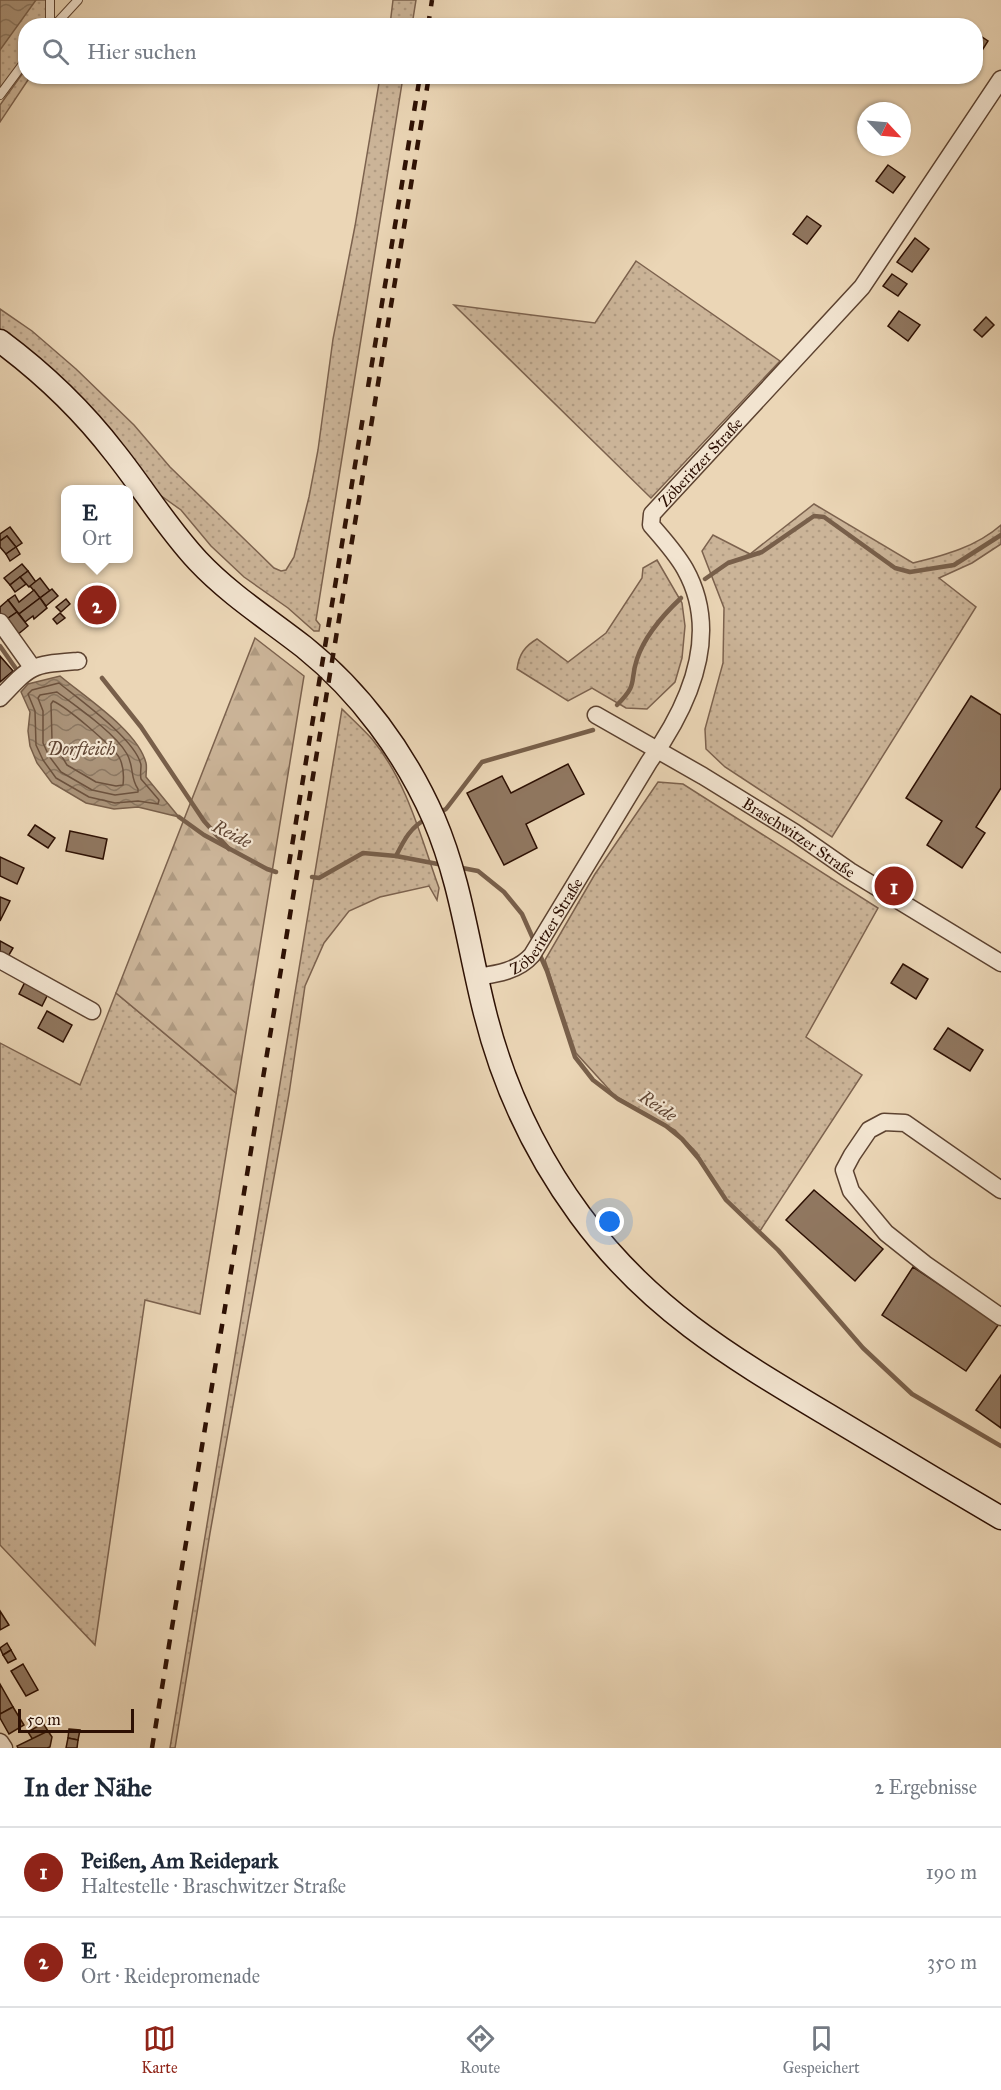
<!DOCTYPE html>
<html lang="de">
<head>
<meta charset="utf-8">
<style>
	body { margin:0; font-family:"IM FELL Great Primer",serif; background:#f6f6f7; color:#1f2937 }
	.compass { position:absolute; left:857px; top:102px; width:54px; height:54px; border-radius:50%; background:#fff; box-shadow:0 2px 4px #0004; rotate:116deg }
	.scale { position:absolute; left:18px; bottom:15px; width:116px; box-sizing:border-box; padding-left:6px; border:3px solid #2d1003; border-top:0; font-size:16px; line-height:21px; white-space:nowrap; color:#2d1003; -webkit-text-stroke:4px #f2e4d0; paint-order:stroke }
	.you { position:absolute; left:610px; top:1222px; width:21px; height:21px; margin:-15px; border:4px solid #fff; border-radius:50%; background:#1a73e8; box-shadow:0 0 0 9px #1a73e833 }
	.badge { display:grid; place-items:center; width:39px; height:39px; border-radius:50%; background:#8f2418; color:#fff; font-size:20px; font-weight:700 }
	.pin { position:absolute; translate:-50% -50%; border:3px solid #fff; box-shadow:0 2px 6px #0006 }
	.popup { position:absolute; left:61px; top:485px; width:72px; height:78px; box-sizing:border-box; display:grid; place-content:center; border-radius:12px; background:#fff; filter:drop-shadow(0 2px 4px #0005); font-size:20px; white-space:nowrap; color:#747a83 }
	.popup b { font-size:22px; color:#1f2937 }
	.popup::after { content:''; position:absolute; left:50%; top:100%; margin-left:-12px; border:12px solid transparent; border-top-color:#fff }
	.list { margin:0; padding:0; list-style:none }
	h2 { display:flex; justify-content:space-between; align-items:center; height:78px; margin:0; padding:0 24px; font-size:26px }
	h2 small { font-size:20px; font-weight:400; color:#747a83 }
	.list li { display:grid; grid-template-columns:39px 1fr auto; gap:18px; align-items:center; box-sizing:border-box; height:90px; padding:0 24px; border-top:2px solid #e0e1e3 }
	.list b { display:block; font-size:22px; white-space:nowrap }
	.list p { margin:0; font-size:20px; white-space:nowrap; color:#747a83 }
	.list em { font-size:20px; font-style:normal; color:#747a83 }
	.icon { flex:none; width:33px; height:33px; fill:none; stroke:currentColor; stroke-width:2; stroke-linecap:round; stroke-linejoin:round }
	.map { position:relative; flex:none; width:1001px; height:1748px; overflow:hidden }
	.search { position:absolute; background:#fff; box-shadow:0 2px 4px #0004; left:18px; right:18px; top:18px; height:66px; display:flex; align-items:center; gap:15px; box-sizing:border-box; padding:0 21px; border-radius:24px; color:#747a83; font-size:22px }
	.sheet { height:258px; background:#fff }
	nav { display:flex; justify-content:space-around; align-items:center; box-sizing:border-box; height:84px; border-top:2px solid #e0e1e3; background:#fff; font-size:16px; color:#747a83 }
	nav a { display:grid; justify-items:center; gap:3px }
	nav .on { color:#8f2418 }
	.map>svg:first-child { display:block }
	.grass { fill:url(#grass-dots); stroke:#7c624e; stroke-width:1.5 }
	.forest { fill:url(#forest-firs); stroke:#7c624e; stroke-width:1.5 }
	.water { fill:url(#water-waves); stroke:#785f4a; stroke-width:1.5 }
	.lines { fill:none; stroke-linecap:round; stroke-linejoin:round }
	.shore { stroke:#6c523e; stroke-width:1.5 }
	.stream { stroke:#785f4a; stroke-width:4.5 }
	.building { fill:#907760; stroke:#2d1003; stroke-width:1.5 }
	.lane-casing { stroke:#5c4230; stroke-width:10 }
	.street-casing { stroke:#5c4230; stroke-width:19 }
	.secondary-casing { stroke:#2d1003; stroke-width:25 }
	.lane { stroke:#f2e4d0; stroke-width:8 }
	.street { stroke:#f2e4d0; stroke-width:16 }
	.secondary { stroke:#f2e4d0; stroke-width:22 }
	.rail { stroke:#2d1003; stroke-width:4.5; stroke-dasharray:10 10; stroke-linecap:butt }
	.labels { text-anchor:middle; stroke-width:4.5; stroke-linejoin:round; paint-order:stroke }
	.street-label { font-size:16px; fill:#2d1003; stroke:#f2e4d0 }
	.water-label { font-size:18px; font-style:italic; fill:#5f4432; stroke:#f2e4d0 }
</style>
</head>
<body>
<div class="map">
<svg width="1001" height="1748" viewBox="0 0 1001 1748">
	<defs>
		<pattern id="grass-dots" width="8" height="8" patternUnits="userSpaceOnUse" patternTransform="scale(1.5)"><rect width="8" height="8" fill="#cbb498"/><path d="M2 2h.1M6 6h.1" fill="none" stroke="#af9a81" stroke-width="1.8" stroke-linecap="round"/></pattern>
		<pattern id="forest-firs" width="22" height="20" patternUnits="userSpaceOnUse" patternTransform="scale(1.5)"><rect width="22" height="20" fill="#cbb498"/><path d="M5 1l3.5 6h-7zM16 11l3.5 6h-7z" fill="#af9a81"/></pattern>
		<pattern id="water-waves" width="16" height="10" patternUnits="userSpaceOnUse" patternTransform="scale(1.5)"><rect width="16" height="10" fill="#aa9379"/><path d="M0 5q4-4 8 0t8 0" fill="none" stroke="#8b7761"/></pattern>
	</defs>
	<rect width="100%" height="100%" fill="#ebd6b6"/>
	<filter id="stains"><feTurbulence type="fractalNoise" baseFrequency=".00333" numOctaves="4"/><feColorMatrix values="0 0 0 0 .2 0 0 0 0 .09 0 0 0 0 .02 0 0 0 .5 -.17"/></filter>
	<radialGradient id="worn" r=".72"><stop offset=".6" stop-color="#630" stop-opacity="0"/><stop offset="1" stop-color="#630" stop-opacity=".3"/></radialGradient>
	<g class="grass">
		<path d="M29,0H47V15L44,25L26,26L25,55L0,89V41Z"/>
		<path d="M393,0H416L412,25H390Z"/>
		<path d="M25,70L26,76L30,77L0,122V105Z"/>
		<path d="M380,77H403L316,620L320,625L319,631H314L288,608L244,577L211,546L181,510L153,490L0,330V309L32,331L76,369L134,425L170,467L274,568L281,571L286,570L294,557L309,497L318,450L333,339L355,226Z"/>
		<path d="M636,261L780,361L651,498L454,305L595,323Z"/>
		<path d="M814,504L913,563C945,555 976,547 1001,525V544L972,563L939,578L976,607L832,837L725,767L706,749L705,729L723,663L724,608L702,551L713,535L750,554Z"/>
		<path d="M657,560L682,603L685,626L682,658L675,682L647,709L626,708L592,688L568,701L517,669C519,654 525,646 537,639L568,662L606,633L642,578L643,568Z"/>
		<path d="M342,709C352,719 363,729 372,739C407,781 421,838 439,888L437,900L429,886L380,897L349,911L324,943L305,986L289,1094L210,1533L175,1748H170Z"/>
		<path d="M658,782L683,784L878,908L806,1037L862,1075L760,1231L724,1197L697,1153L675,1130L615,1096L576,1053L545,960L595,874Z"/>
		<path d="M116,993L236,1093L200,1314L145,1300L95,1645L0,1545V1043L80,1085Z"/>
	</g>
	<path class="forest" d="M255,638L304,676L236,1093L116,993Z"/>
	<g class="water">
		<path d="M0,0H36L0,50Z"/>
		<path d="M60,676C85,697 138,731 146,763C147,767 146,772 146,777L179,817L138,807L114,809L86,803L52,783L37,763L30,746L28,731L30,712L21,692L28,684Z"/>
	</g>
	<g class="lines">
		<g class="shore">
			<path d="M59,683C80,700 136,740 141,765C141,770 140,775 141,779L159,800L158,804L138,801L115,803L89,797L56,778L43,760L36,745L35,711L28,694L32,690Z"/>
			<path d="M57,692C77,707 115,733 127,754C134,766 130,778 138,789V792L115,795L92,790L61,772L49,756L43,743V711L38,698L40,695Z"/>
			<path d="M53,701C68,708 110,744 119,757C124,766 124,776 123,785L116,786L96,782L67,765L52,740L51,704Z"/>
		</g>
		<g class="stream">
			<path d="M705,579L728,563L762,552L814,516L824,517L895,568L910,572L954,565L1001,535"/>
			<path d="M0,646L19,673"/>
			<path d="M102,678L141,727L204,821L229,849"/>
			<path d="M617,705C639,683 629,683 637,659C645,635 663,615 681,598"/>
			<path d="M438,813L446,809L482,762L593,730"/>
			<path d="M179,817L204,835L267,869L276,872"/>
			<path d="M396,856C404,840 411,826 428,818"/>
			<path d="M457,867L478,871L504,892L522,914L535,943"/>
			<path d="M312,877L319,878L363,853L396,856L443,865"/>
			<path d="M539,953L547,971L575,1057L593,1080L618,1099L666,1126L682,1139L699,1159L726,1200L778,1250L863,1348L912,1394L1001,1446"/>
		</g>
	</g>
	<g class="building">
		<path d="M976,33L988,41L976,60Z"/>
		<path d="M888,165L905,177L893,193L876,181Z"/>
		<path d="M807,216L821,226L807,244L793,234Z"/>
		<path d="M915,238L929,249L912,272L897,262Z"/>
		<path d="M892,274L907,284L898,296L883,286Z"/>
		<path d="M899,311L920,325L908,341L888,326Z"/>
		<path d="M986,317L994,325L982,337L974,330Z"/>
		<path d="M10,527L22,543L16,547L7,536L0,541V534Z"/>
		<path d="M7,536L16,547L6,554L0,547V541Z"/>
		<path d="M16,547L20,554L10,561L6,554Z"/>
		<path d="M22,564L28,571L10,585L4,578Z"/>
		<path d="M28,571L36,582L29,587L20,577Z"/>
		<path d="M20,577L26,584L15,592L10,585Z"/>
		<path d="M40,578L50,591L40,598L30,586Z"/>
		<path d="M52,589L58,596L46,606L40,598Z"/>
		<path d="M34,590L40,598L19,614L8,600L15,595L19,602Z"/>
		<path d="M40,598L47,608L34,619L33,616L25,622L19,614Z"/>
		<path d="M66,599L70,604L61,612L56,607Z"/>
		<path d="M99,599L104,604L94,611L90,605Z"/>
		<path d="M8,600L17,612L4,621L0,615V607Z"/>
		<path d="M17,612L28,626L16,636L4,621Z"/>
		<path d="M60,613L65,618L57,624L53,619Z"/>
		<path d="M0,656L13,671L0,682Z"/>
		<path d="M971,696L1001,715V788L976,827L985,833L962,868L927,845L942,821L906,798Z"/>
		<path d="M568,764L584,794L526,824L537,848L504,865L467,793L502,776L511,793Z"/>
		<path d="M35,825L55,838L48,848L28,835Z"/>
		<path d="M70,831L107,839L103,859L66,851Z"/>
		<path d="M0,857L24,868L17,884L0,876Z"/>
		<path d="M0,897L10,901L0,921Z"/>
		<path d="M0,941L13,948L6,960L0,957Z"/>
		<path d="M903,964L928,979L916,999L891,983Z"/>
		<path d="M25,982L48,994L42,1006L19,994Z"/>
		<path d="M47,1011L72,1025L63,1042L38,1028Z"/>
		<path d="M948,1028L983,1050L970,1071L934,1049Z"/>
		<path d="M814,1190L883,1249L855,1281L786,1220Z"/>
		<path d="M913,1267L999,1324L966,1371L882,1315Z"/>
		<path d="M1001,1375V1428L976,1410Z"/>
		<path d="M0,1611L9,1625L0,1630Z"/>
		<path d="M7,1643L11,1650L3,1655L0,1648Z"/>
		<path d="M11,1650L16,1659L8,1663L3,1655Z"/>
		<path d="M23,1664L38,1690L26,1696L11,1671Z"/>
		<path d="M0,1684L13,1707L0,1714Z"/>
		<path d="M13,1707L24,1725L9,1734L0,1718V1714Z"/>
		<path d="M43,1723L48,1731L33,1740L28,1732Z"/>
		<path d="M69,1729L80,1730L78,1740L68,1738Z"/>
		<path d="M48,1731L52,1737L50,1747L47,1748H18L17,1746Z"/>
		<path d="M68,1738L78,1740L77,1748H66Z"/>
	</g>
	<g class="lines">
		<g class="lane-casing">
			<g id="lane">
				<path d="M50,26V0"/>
				<path d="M54,26L78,0"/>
				<path d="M0,95L26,60"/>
			</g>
		</g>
		<g class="street-casing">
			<g id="street">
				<path d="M0,622L32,667"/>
				<path d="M0,698C32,664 31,665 78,661"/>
				<path id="s1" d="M596,715L703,776L794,832L850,871L1001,963"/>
				<path d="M0,960L92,1011"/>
				<path id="s2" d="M477,977C497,974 518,971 532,955L649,762C689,706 722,635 685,569C676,553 663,539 651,525L652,514L862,287L1001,79"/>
				<path d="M1001,1190L905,1123L884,1122L869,1130L852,1155L844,1170L851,1191L886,1233L925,1264L1001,1317"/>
				<path d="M0,1742L4,1748"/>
			</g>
		</g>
		<g class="secondary-casing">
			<path id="secondary" d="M0,341C43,373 82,410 115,453C143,488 167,528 198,561C229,594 268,619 304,647C360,692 405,753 434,819C461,882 468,946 485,1013C503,1085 536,1155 580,1215C649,1309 731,1357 828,1415C886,1450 943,1484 1001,1518"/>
		</g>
		<use href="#lane" class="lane"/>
		<use href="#street" class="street"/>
		<use href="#secondary" class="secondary"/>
		<g class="rail">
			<path d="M428,26L432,0"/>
			<path d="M368,387L420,76"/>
			<path d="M289,864L363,417"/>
			<path d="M152,1748L429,76"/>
		</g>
	</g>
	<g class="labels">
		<g class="street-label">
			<text dy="6" stroke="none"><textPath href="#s2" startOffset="632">Zöberitzer Straße</textPath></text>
			<text dy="6" stroke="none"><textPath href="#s1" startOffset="237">Braschwitzer Straße</textPath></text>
			<text dy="6" stroke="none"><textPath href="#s2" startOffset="92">Zöberitzer Straße</textPath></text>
		</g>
		<g class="water-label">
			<text x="81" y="755">Dorfteich</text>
			<text transform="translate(232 834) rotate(27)" y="6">Reide</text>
			<text transform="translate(658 1106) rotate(34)" y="6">Reide</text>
		</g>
	</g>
	<rect width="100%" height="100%" filter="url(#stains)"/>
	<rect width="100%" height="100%" fill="url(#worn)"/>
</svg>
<svg class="compass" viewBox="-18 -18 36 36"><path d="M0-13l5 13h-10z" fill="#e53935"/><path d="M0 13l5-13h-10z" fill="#747a83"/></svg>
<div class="scale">50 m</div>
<div class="you"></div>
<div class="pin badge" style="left:894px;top:886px">1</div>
<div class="pin badge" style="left:97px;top:605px">2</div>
<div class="popup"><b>E</b>Ort</div>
<div class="search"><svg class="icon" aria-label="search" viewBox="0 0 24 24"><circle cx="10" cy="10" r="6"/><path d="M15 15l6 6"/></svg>Hier suchen</div>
</div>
<section class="sheet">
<h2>In der Nähe<small>2 Ergebnisse</small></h2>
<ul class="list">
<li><span class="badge">1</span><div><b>Peißen, Am Reidepark</b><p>Haltestelle · Braschwitzer Straße</p></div><em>190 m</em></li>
<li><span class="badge">2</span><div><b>E</b><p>Ort · Reidepromenade</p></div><em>350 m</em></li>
</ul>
</section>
<nav>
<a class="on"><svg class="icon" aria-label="map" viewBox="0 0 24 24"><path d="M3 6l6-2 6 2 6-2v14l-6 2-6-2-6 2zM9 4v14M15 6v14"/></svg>Karte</a>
<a><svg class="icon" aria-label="directions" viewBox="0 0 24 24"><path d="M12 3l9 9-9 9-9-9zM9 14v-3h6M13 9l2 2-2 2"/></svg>Route</a>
<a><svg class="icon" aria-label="saved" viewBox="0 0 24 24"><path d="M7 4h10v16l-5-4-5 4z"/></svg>Gespeichert</a>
</nav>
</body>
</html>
